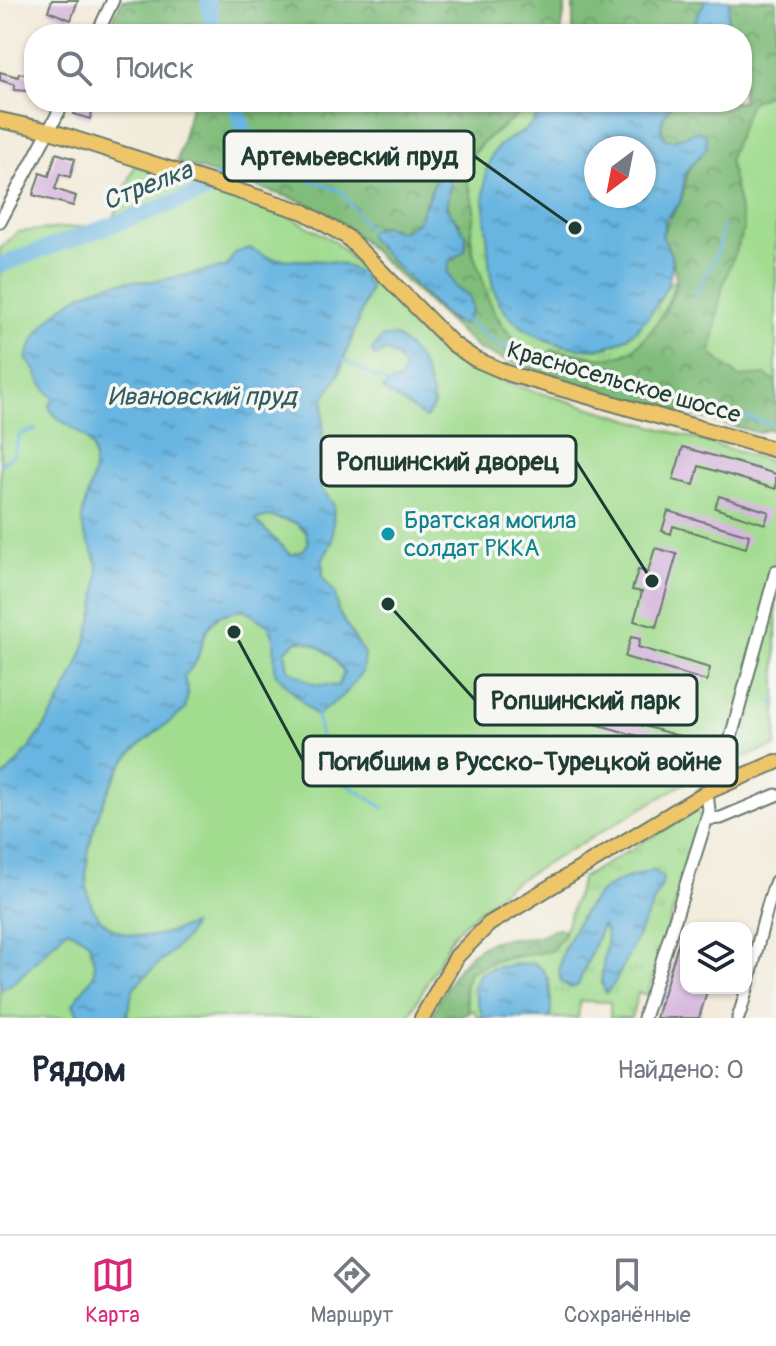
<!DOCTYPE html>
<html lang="ru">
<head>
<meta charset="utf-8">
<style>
	body { margin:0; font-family:Pangolin,sans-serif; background:#f6f6f7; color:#1f2937 }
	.controls { position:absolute; right:24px; bottom:24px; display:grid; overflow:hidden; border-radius:16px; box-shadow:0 2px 6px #0004 }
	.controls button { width:72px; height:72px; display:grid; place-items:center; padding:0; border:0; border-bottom:2px solid #e0e1e3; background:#fff; color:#1f2937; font:40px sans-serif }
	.compass { position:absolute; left:584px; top:136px; width:72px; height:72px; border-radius:50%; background:#fff; box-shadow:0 2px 6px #0004; rotate:212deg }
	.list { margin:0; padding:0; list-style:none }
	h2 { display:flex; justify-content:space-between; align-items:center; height:104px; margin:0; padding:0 32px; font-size:34px }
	h2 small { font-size:26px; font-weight:400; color:#747a83 }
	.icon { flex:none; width:44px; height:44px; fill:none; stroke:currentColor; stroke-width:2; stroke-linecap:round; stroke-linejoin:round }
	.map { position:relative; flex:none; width:776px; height:1018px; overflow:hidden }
	.search { position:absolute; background:#fff; box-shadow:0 2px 6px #0004; left:24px; right:24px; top:24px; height:88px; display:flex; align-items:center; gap:20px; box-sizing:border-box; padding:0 28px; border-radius:32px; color:#747a83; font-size:30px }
	.sheet { height:216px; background:#fff }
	nav { display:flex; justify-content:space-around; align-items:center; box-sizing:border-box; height:112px; border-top:2px solid #e0e1e3; background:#fff; font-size:22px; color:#747a83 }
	nav a { display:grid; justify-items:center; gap:4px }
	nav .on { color:#db2777 }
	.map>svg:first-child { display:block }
	.grass { fill:url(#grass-tufts); stroke:#608c62; stroke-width:2; fill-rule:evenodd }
	.forest { fill:url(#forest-crowns); stroke:#507c57; stroke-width:2; fill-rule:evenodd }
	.green { fill:#a1dc8f; stroke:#608c62; stroke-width:2 }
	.water { fill:url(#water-ripples); stroke:#43798a; stroke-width:2; fill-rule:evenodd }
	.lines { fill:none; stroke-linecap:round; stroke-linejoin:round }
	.stream { stroke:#67b5e1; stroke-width:3 }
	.canal { stroke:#67b5e1; stroke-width:9 }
	.river { stroke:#67b5e1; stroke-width:16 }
	.building { fill:#d6b5dd }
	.minor-casing { stroke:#697a6d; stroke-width:15 }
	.major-casing { stroke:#697a6d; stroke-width:18 }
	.minor { stroke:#fff; stroke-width:11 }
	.major { stroke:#eec569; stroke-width:14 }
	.culture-dot { fill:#0f9aa8; stroke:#f6f6f2; stroke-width:3 }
	.labels { text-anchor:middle; stroke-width:7; stroke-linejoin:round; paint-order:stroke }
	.street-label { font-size:24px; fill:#1f3d34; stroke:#f6f6f2 }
	.culture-label { font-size:24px; fill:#0d838f; stroke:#f6f6f2; text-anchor:start }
	.water-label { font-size:26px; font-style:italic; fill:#315b5f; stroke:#f6f6f2 }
	.leader { fill:none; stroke:#1f3d34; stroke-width:3 }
	.callout-dot { fill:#1f3d34; stroke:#f6f6f2; stroke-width:3 }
	.callout { fill:#f6f6f2; stroke:#1f3d34; stroke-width:3 }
	.callout-label { font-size:26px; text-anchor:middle; font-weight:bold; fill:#1f3d34 }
</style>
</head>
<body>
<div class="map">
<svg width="776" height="1018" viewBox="0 0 776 1018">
	<defs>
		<pattern id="grass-tufts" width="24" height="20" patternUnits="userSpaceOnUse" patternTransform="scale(2)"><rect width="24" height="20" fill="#a1dc8f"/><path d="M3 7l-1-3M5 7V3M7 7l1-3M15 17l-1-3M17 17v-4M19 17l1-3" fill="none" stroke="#8abe7c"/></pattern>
		<pattern id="forest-crowns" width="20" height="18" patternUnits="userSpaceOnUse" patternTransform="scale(2)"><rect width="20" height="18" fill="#80bc7a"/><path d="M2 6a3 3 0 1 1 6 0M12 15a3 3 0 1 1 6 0" fill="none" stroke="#689a65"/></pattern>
		<pattern id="water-ripples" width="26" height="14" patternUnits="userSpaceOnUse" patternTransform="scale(2)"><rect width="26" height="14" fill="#67b5e1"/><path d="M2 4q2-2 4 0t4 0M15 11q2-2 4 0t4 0" fill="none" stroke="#5494b7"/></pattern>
	</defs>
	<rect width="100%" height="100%" fill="#f6f6f2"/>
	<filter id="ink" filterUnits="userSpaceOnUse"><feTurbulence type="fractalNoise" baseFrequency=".0125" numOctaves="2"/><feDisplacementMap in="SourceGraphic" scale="16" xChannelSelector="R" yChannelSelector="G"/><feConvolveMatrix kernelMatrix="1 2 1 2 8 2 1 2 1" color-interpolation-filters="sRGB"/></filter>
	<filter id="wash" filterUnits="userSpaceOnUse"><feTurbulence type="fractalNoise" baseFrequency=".006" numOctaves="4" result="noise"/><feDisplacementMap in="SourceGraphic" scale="32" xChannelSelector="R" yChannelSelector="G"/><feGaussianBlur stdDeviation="1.8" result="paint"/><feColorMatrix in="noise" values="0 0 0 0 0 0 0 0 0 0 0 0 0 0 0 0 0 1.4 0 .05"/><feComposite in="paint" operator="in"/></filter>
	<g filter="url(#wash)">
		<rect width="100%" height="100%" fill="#f2ead8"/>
		<g class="grass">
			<path d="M531,102H547L527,129L499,146L490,165L486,182L492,274L499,303L527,329L544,338L580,348L598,349L650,313L662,291L676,279C667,310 645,356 609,358C594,359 580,354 567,352C546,349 539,365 517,342C484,309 471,259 469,214C468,198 462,175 470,160C482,134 514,124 531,102Z"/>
			<path d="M696,811L702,817L647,995L638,993L631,1018H610V1002L580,1001L578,1018H551L549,979L515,964L480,973L483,1018H477L474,1010L469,1012L464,987L469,972L485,963L514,957L563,936L582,878ZM654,870L662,885L615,982L601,984L607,934L602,925L578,985L561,982C557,966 562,953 569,939C591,894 604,883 654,870Z"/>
		</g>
		<g class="forest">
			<path d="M122,0H566L561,34H106Z"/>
			<path d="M573,0H705L688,34H573Z"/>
			<path d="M730,0H776V90L750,103L729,159L744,229L722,288L739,377L765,374L776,382V432L768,429L759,433L549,377L479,350L346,226L304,202L177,162L192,102H531C514,124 481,135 469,161C462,175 473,194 474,209C475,219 470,229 470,239C471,252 477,263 481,275C490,309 508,349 546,357L552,350C576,352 603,364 626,353C645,345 678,298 676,277C674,263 669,249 662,236C666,221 673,215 680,202C689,185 682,168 699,155L698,131L675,140L665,139C656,125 665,115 672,102H742V34H726ZM439,171C445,190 444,212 460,223L458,256L450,260L447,272L456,288L468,295L472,309L466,321L453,322L443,314L369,237L383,226L401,232L418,221Z"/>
			<path d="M552,929H564L563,936L551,951L498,959L469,972L464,987L469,1012L455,1018H431C445,986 466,943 504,939C522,937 538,940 552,929Z"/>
		</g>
		<g class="green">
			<path d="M776,90V382L765,375L739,377L711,354L722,288L744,229L729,159L750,103Z"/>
			<path d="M135,165L289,216L334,241L452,357L504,382L776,463V746L711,768L505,888L454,933L408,1018H0V249L17,232L111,224Z"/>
		</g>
		<g class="water">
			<path d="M705,0H730L726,34H689Z"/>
			<path d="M547,102H672C665,114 656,125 665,139L675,140L698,131L706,135L707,148L686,171L680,203L666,219L662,236C667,245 672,254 672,265C670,293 639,336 612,345C576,357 517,336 499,302C489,284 489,256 487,236C484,209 479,169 498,147C504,140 517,136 524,131C533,124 540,111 547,102ZM596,148H644V196H596Z"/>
			<path d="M440,171L451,180L446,207L466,235L465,251L450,260L447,272L456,288L468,295L472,309L462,325L443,314L369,238V230L383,226L401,232L418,221Z"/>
			<path d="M249,248C256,251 265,257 272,258C308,265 348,249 370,288L338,376L324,399L321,488L334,505L332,543L323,559V578L335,593L338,611L364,654L362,672L345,694L316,716L275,673L274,638L269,626L242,609L218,616L207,629L196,662L184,677L188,692L185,710C164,727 136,744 121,767C93,813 52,926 138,936C157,938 174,930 192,925L186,938L134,987L127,1014L130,1018H79L73,1004C91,973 101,984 89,942L68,929L14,983L0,990V780C51,734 100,640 98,569C97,551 81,538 82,518C84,498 96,479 94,458C92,429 58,428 49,406L54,398C38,386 40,371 26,359C40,317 78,288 122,282C132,280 143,282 153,281C177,278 202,271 226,267L235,253ZM268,516L296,523L306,532L308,543L304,550L291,555L255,520ZM297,641C319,641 332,655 344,672L338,686L313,684L288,669L285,651Z"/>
			<path d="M395,336C422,356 427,372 434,405L426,418L383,390L388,384L401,379L404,368L395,356L385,351L375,357L372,351L381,338Z"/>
			<path d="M654,870L663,878L662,885L615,983L606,993C593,975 616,939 602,925L578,985L572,988L561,982C557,966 562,953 569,939C592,893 603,883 654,870Z"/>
			<path d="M534,963C554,974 550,998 551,1018H483L473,987L480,973L497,967Z"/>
		</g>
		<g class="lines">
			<g class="stream">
				<path d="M251,154L286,172L341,191L369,230"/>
				<path d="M693,299L719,249L723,226"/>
				<path d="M466,320L494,342L538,361"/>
				<path d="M342,359L388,384"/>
				<path d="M548,364L776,425"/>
				<path d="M0,465L13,455L20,434L36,429"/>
				<path d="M771,702L776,704"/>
				<path d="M317,714L323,755L334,776L384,808"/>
			</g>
			<path class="canal" d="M361,273L364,270"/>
			<g class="river">
				<path d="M208,0L214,34"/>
				<path d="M0,265L204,192L234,172L251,154L235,102"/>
			</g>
		</g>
		<g id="blocks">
			<g class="building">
				<path d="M52,0H78L71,20L48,11Z"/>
				<path d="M0,72L18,77L19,73L28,75V91L14,90L15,85L0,80Z"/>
				<path d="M78,102H95L90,119L74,114Z"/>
				<path d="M56,153L75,159L70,177L60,174L55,189L76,196L73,206L33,195L40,173L49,176Z"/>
				<path d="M683,447L776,474V489L699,466L694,485L673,480Z"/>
				<path d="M719,496L769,512L765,524L715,508Z"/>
				<path d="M668,511L749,535L746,548L673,526L671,534L662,531Z"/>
				<path d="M655,548L677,554L656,627L634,621L642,592L632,590L638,570L648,572Z"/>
				<path d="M631,637L640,639L638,647L710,668L707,681L625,657Z"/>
				<path d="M599,713L717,747L713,758L687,755L689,751L596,724Z"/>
				<path d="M680,938L686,940V988H708L699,1018H656Z"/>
			</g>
		</g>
	</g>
	<g filter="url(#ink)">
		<use href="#blocks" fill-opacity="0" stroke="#697a6d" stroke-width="2"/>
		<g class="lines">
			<g class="minor-casing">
				<g id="minor">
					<path d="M97,34L113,0"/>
					<path d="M0,222L64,102"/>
					<path d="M738,777L727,752L776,571"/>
					<path d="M707,819L721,818L776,795"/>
					<path d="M644,1018L709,811L707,792"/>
					<path d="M738,1018C754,973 759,926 776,881"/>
				</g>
			</g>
			<g class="major-casing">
				<g id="major">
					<path d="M0,120L50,131L304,212L347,237L453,344L475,359L510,374L776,450"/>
					<path d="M422,1018L457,956L489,924L707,792L776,762"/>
				</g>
			</g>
			<use href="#minor" class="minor"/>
			<use href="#major" class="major"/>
		</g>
	</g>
	<circle class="culture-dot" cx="388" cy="534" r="8"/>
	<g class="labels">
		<g class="street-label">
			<text transform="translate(624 382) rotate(16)" y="8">Красносельское шоссе</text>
		</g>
		<g class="culture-label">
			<text x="404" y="528">Братская могила<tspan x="404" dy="28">солдат РККА</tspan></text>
		</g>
		<g class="water-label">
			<text transform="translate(147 185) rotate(-21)" y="9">Стрелка</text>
			<text x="202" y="405">Ивановский пруд</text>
		</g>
	</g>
	<path class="leader" d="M575 228L474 156M652 581L576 461M388 604L475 700M234 632L303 761"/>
	<g class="callout-dot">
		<circle cx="575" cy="228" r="8"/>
		<circle cx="652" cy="581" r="8"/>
		<circle cx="388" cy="604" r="8"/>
		<circle cx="234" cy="632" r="8"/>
	</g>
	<g class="callout">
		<rect x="224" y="131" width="250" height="50" rx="8"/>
		<rect x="321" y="436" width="255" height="50" rx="8"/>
		<rect x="475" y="675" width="222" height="50" rx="8"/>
		<rect x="303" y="736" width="434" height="50" rx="8"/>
	</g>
	<g class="callout-label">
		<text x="349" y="165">Артемьевский пруд</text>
		<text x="448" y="470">Ропшинский дворец</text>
		<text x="586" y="709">Ропшинский парк</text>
		<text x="520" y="770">Погибшим в Русско-Турецкой войне</text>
	</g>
</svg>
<div class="controls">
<button><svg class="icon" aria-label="layers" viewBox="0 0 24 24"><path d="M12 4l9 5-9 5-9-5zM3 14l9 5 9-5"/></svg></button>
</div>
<svg class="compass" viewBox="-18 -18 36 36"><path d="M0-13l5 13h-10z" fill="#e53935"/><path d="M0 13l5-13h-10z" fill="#747a83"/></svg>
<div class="search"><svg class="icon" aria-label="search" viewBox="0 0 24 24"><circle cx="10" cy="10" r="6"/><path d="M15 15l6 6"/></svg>Поиск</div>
</div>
<section class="sheet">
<h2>Рядом<small>Найдено: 0</small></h2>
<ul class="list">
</ul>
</section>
<nav>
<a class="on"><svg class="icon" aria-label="map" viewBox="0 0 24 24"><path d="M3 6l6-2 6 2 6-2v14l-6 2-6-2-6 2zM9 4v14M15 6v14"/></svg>Карта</a>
<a><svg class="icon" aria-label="directions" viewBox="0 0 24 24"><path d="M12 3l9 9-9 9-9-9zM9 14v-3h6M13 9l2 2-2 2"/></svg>Маршрут</a>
<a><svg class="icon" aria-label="saved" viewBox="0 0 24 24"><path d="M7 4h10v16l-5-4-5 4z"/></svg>Сохранённые</a>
</nav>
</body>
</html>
